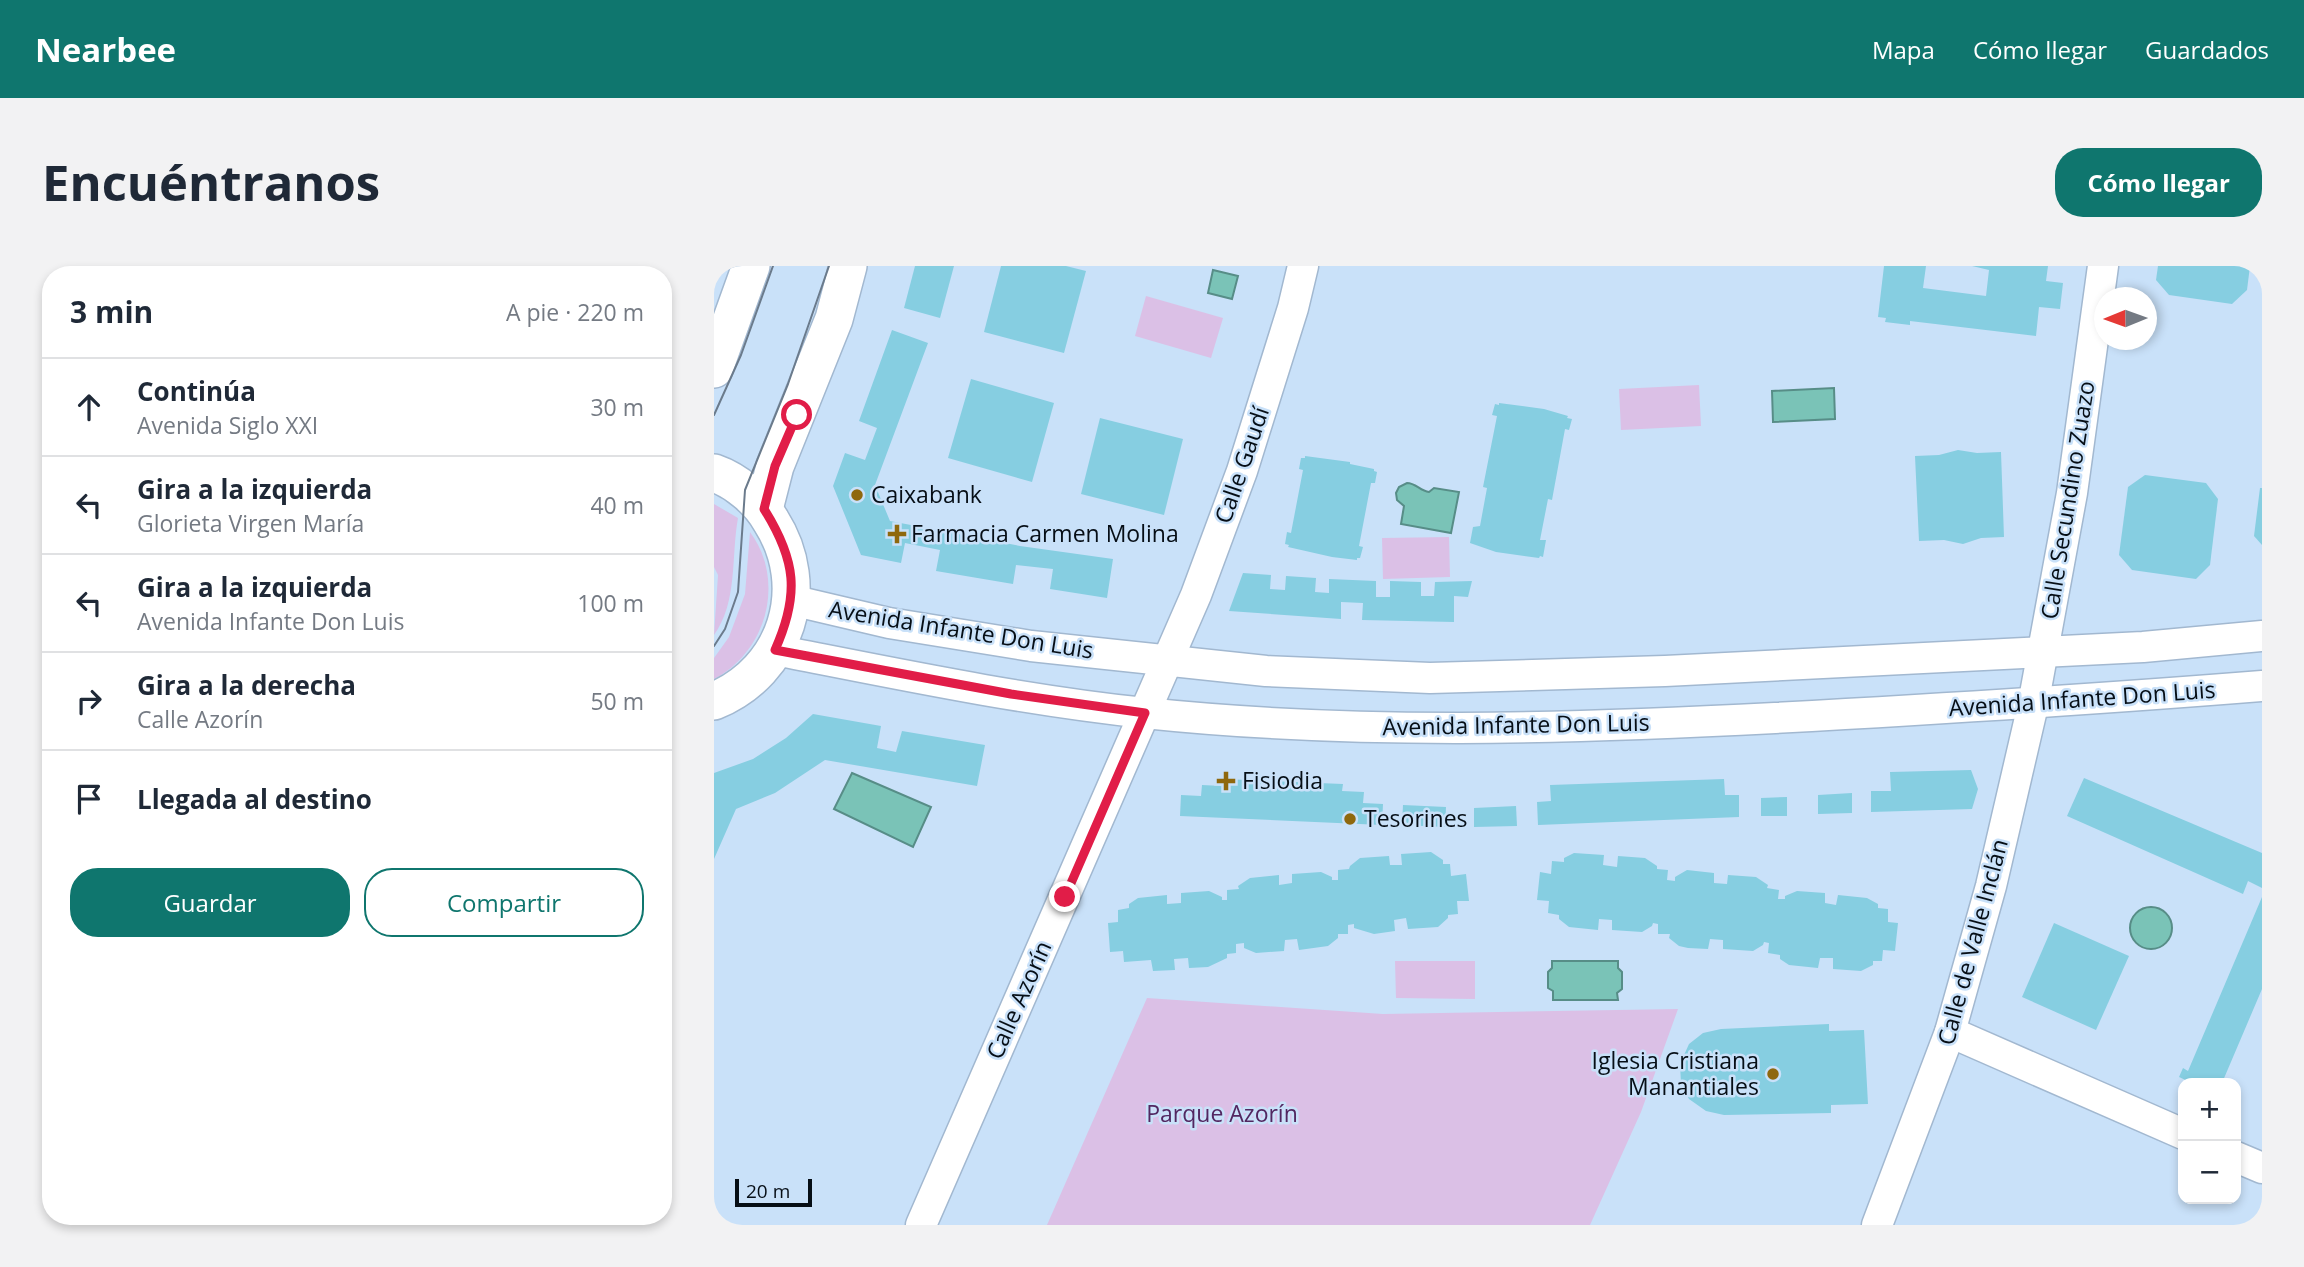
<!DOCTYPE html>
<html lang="es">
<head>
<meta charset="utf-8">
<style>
	body { margin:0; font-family:"Open Sans",sans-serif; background:#f2f2f3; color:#1f2937 }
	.controls { position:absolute; right:21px; bottom:21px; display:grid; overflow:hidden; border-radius:14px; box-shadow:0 4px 10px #0003 }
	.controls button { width:63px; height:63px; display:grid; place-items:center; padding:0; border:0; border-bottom:2px solid #e0e1e3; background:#fff; color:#1f2937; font:35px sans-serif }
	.compass { position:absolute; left:1380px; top:21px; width:63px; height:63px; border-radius:50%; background:#fff; box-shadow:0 4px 10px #0003; rotate:269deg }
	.scale { position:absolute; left:21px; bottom:18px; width:77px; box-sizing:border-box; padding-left:7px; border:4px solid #060e16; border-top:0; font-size:19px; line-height:24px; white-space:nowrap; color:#060e16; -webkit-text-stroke:5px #c9e1f9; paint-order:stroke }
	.stop { position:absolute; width:21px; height:21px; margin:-16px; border:5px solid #e11d48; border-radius:50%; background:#fff }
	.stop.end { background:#e11d48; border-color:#fff; box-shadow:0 2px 7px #0008 }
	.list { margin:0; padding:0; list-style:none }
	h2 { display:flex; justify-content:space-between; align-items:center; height:91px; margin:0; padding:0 28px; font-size:30px }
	h2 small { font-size:23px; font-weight:400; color:#747a83 }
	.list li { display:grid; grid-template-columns:46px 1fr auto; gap:21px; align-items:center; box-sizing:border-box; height:98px; padding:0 28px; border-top:2px solid #e0e1e3 }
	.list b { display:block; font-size:26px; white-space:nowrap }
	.list p { margin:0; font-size:23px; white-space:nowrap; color:#747a83 }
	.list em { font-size:23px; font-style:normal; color:#747a83 }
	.actions { display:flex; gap:14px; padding:21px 28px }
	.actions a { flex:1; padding:16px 0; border:2px solid #0f766e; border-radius:28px; text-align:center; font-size:24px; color:#0f766e }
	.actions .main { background:#0f766e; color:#fff }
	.icon { flex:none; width:38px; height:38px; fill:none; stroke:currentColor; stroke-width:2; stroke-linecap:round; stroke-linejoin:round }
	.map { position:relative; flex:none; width:1548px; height:959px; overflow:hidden; border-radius:28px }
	header { display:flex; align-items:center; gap:42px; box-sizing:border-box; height:98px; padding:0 35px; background:#0f766e; color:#fff }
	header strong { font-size:33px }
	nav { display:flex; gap:38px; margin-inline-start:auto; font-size:24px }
	.intro { display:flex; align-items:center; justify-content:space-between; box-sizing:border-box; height:168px; padding:0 42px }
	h1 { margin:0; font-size:49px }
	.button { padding:18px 32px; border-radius:28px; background:#0f766e; color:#fff; font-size:24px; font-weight:700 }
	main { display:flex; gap:42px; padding:0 42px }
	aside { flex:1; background:#fff; border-radius:28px; box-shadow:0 4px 10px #0003 }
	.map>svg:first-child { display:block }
	.green { fill:#dbc0e6 }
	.water { fill:#7ac3b7; stroke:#578d87; stroke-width:2 }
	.building { fill:#86cee1 }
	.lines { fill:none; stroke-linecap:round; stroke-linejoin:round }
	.minor-casing { stroke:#a2b8d0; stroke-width:33 }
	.tertiary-casing { stroke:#a2b8d0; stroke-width:40 }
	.minor { stroke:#fff; stroke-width:30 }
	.tertiary { stroke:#fff; stroke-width:37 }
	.tram { stroke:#6b7b8c; stroke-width:2 }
	.route { stroke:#e11d48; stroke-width:9 }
	.poi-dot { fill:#8f680e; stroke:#c9e1f9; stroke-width:2.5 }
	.labels { text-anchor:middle; stroke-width:5; stroke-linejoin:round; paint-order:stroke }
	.street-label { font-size:23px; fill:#060e16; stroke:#c9e1f9 }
	.poi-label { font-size:23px; fill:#060e16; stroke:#c9e1f9; text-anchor:start }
	.park-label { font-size:23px; fill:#522761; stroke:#c9e1f9 }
</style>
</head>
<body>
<header>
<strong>Nearbee</strong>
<nav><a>Mapa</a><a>Cómo llegar</a><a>Guardados</a></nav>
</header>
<div class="intro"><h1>Encuéntranos</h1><a class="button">Cómo llegar</a></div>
<main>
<aside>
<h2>3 min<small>A pie · 220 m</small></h2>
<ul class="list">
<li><svg class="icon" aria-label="ahead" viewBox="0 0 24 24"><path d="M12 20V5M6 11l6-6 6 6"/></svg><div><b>Continúa</b><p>Avenida Siglo XXI</p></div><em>30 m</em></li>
<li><svg class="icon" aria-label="left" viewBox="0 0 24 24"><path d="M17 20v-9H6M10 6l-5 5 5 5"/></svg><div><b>Gira a la izquierda</b><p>Glorieta Virgen María</p></div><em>40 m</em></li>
<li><svg class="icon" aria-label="left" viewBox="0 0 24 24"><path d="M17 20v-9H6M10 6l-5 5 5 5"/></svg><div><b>Gira a la izquierda</b><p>Avenida Infante Don Luis</p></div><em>100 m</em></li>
<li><svg class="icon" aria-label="right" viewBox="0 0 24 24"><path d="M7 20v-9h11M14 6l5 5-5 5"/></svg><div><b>Gira a la derecha</b><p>Calle Azorín</p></div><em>50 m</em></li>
<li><svg class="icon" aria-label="arrive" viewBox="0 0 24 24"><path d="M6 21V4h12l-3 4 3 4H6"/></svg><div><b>Llegada al destino</b></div></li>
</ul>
<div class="actions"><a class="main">Guardar</a><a>Compartir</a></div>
</aside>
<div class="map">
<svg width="1548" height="959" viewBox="0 0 1548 959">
	<rect width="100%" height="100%" fill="#c9e1f9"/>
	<g class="green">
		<path d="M432,30L509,52L497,92L421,70Z"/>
		<path d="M985,119L987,160L907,164L905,123Z"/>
		<path d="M0,238L24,252C17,290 24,336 0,369L4,309L0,301Z"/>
		<path d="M36,266C72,314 53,386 0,413V392L15,371L31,328Z"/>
		<path d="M735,271L736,311L669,313L668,272Z"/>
		<path d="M681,695H761V733L682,732Z"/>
		<path d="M433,732L669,748L964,743L927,846L876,959H333Z"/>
	</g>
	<g class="water">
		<path d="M499,4L524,10L518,33L494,27Z"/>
		<path d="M1120,122L1121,153L1059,156L1058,125Z"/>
		<path d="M693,217C702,217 706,225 715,226L720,222L745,226L737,267L687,258L690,240L683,234L682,227L685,221Z"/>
		<path d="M138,507L217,541L199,581L120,543Z"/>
		<circle cx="1437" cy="662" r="21"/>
		<path d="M838,695H904V702L908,706V723L903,727L904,734H839V725L834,722V706L838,702Z"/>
	</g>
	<g class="building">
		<path d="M201,0H240L226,52L190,42Z"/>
		<path d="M287,0H352L372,5L350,87L270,66Z"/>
		<path d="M1170,0H1212L1209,22L1272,30L1275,4L1258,0H1334L1332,15L1349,17L1346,43L1325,41L1322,70L1196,55V59L1171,56L1172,52L1164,51Z"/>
		<path d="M1444,0H1536L1533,24L1518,38L1455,29L1442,14Z"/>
		<path d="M178,64L214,77L161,219L176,255L306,280L399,293L393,332L336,323L339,303L302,299L299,318L222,305L226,284L191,277L187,297L147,289L119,220L131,187L151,194L163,162L145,155Z"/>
		<path d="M257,113L340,137L318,216L234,192Z"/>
		<path d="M785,137L830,143L854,150L853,152L858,153L855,164L851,163L838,234L834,233L826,274H832L829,291L826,290L825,292L782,286L756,277L759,261L766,260L773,222L769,221L783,150L778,149L781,138L785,139Z"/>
		<path d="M386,152L469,173L450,249L367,228Z"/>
		<path d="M1244,184L1263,187L1287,186L1290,271L1267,272L1249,278L1230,274L1205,275L1201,190L1225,189Z"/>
		<path d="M591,190L636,196V198L660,203V205L663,206L661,217H657L645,280L649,281L646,292H643V294L618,291L574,281L575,279L571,278L573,266L577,267L589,204L585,203L587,192H591Z"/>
		<path d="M1431,209L1492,217L1504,233L1496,299L1482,313L1418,304L1405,289L1414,221Z"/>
		<path d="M1546,222H1548V279L1540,270Z"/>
		<path d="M529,307L557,309L556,323L571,324L572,310L602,312L601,326L615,327V313L662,315V331H676V315L707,316V330H720L721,316L758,315L754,331L740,330V356L648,354L649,337L627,336V353L515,345Z"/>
		<path d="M99,448L167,460L163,482L182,486L188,465L271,479L263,520L111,494L61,527L22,543L0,593V507L39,493L72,472Z"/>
		<path d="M1257,504L1264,523L1258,543L1157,546V525H1177L1176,506Z"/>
		<path d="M1370,512L1548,587V622L1534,615L1529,628L1353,550Z"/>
		<path d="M509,513L629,518L628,525L650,526L649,537L669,538L668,559L466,550L467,529L487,530L488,519L508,520Z"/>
		<path d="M1010,513L1011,529H1025V551L824,559L823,536L837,535L836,519Z"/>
		<path d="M1138,527V547L1104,548V529Z"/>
		<path d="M1073,531V550H1047V532Z"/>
		<path d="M689,539L732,541L731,561L688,559Z"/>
		<path d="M802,540L803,560L760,561V542Z"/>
		<path d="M717,586L729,594V598H736L737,610L752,608L755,635H743L744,648L734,649V652L724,661L694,663L692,652L680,654L681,665L660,668L640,662V658L634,659V668H624V672L614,680L585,684L583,673L571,674L570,685L542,687L530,682V677L522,678V687L513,688V692L494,701L475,702L474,692L460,693L461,704L439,705L437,694L410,696L409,685L396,686L394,657L404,656V644L415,642V638L424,632L453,629V638L467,637V627L495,625L508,631V634H513V624L525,623L524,620L536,612L565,609V619L578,617V608L607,606L618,611V614H624V604L635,603L636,600L646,592L675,590L676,599H688L687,588Z"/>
		<path d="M860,587L890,589L889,599L903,601L904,590L931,592L943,600V603L954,604L953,614L961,615V611L973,604L1000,607V617L1013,618L1014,609L1042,611L1054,619L1053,622L1065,624L1064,633H1071V630L1083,625L1111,627V637L1122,639L1124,629L1153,632L1164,638V642L1174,643V656L1184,657L1181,685L1169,684L1168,695H1159V699L1147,705L1119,703V692H1106L1104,702L1075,699L1066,693V689L1054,687L1055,677L1050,676L1049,679L1039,685L1009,683V674L996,673L994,683L974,682L965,680L955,672L956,668H944V658L939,657L938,660L928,666L898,664V654L885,653L884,664L855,661L845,653V649L834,647L835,635L823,634L826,606L837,608L838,595L850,596V592Z"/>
		<path d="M1548,631V723L1508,817H1478L1465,811L1469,802L1474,805Z"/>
		<path d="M1340,657L1415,690L1382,764L1308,731Z"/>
		<path d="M1115,758V765L1150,764L1154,838L1117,839V847L1010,849L992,845L975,833L967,818L966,798L975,778L989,767L1007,763Z"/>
	</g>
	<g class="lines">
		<g class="minor-casing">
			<g id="minor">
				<path d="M77,334L175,357L317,380L552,405L716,412L951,405L1429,381L1548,370"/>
				<path d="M61,384C184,408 307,434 431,447C640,469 851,463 1061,452C1224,443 1386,433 1548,420"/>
				<path d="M1236,766L1469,868"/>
				<path d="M1522,891L1548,902"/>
				<path d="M207,959L482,329L528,205L579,42L589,0"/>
				<path d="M1163,959L1236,766L1277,620L1319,439L1346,292L1358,227L1389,0"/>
			</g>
		</g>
		<g class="tertiary-casing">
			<g id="tertiary">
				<path d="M0,103L37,0"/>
				<path d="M0,207C23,215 45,234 57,255C99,321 73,405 0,435"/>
				<path d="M50,243L61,200L120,53L134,0"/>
			</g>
		</g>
		<use href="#minor" class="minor"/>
		<use href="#tertiary" class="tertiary"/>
		<g class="tram">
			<path d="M0,149L27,89L59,0"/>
			<path d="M0,380L11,363L24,326L31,224L74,118L115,0"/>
		</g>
	</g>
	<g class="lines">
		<path class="route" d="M83,149L61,200L50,243C82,294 86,328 61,384L297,428L431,447L351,631"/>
	</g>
	<g class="poi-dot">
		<circle cx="143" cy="229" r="7"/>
		<path d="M179.5 257.5h7v7h7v7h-7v7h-7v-7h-7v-7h7z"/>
		<path d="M508.5 504.5h7v7h7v7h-7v7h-7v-7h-7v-7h7z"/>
		<circle cx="636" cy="553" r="7"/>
		<circle cx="1059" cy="808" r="7"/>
	</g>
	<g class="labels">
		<g class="street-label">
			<text transform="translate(528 199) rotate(-71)" y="8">Calle Gaudí</text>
			<text transform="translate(1354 234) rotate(-81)" y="8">Calle Secundino Zuazo</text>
			<text transform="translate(247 364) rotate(9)" y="8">Avenida Infante Don Luis</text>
			<text transform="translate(1368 433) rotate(-4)" y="8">Avenida Infante Don Luis</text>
			<text transform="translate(802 459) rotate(-1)" y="8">Avenida Infante Don Luis</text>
			<text transform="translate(1259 676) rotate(-75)" y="8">Calle de Valle Inclán</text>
			<text transform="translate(305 734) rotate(-66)" y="8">Calle Azorín</text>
		</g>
		<g class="poi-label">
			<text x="157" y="237">Caixabank</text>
			<text x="197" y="276">Farmacia Carmen Molina</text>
			<text x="528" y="523">Fisiodia</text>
			<text x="650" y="561">Tesorines</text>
			<text x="1045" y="803" text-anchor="end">Iglesia Cristiana<tspan x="1045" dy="26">Manantiales</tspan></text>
		</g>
		<g class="park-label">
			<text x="508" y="856">Parque Azorín</text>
		</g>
	</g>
</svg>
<div class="controls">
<button>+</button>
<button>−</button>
</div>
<svg class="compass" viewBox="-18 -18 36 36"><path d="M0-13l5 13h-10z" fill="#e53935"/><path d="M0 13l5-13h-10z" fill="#747a83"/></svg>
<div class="scale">20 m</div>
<div class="stop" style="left:83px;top:149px"></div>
<div class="stop end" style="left:351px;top:631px"></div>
</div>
</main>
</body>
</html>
